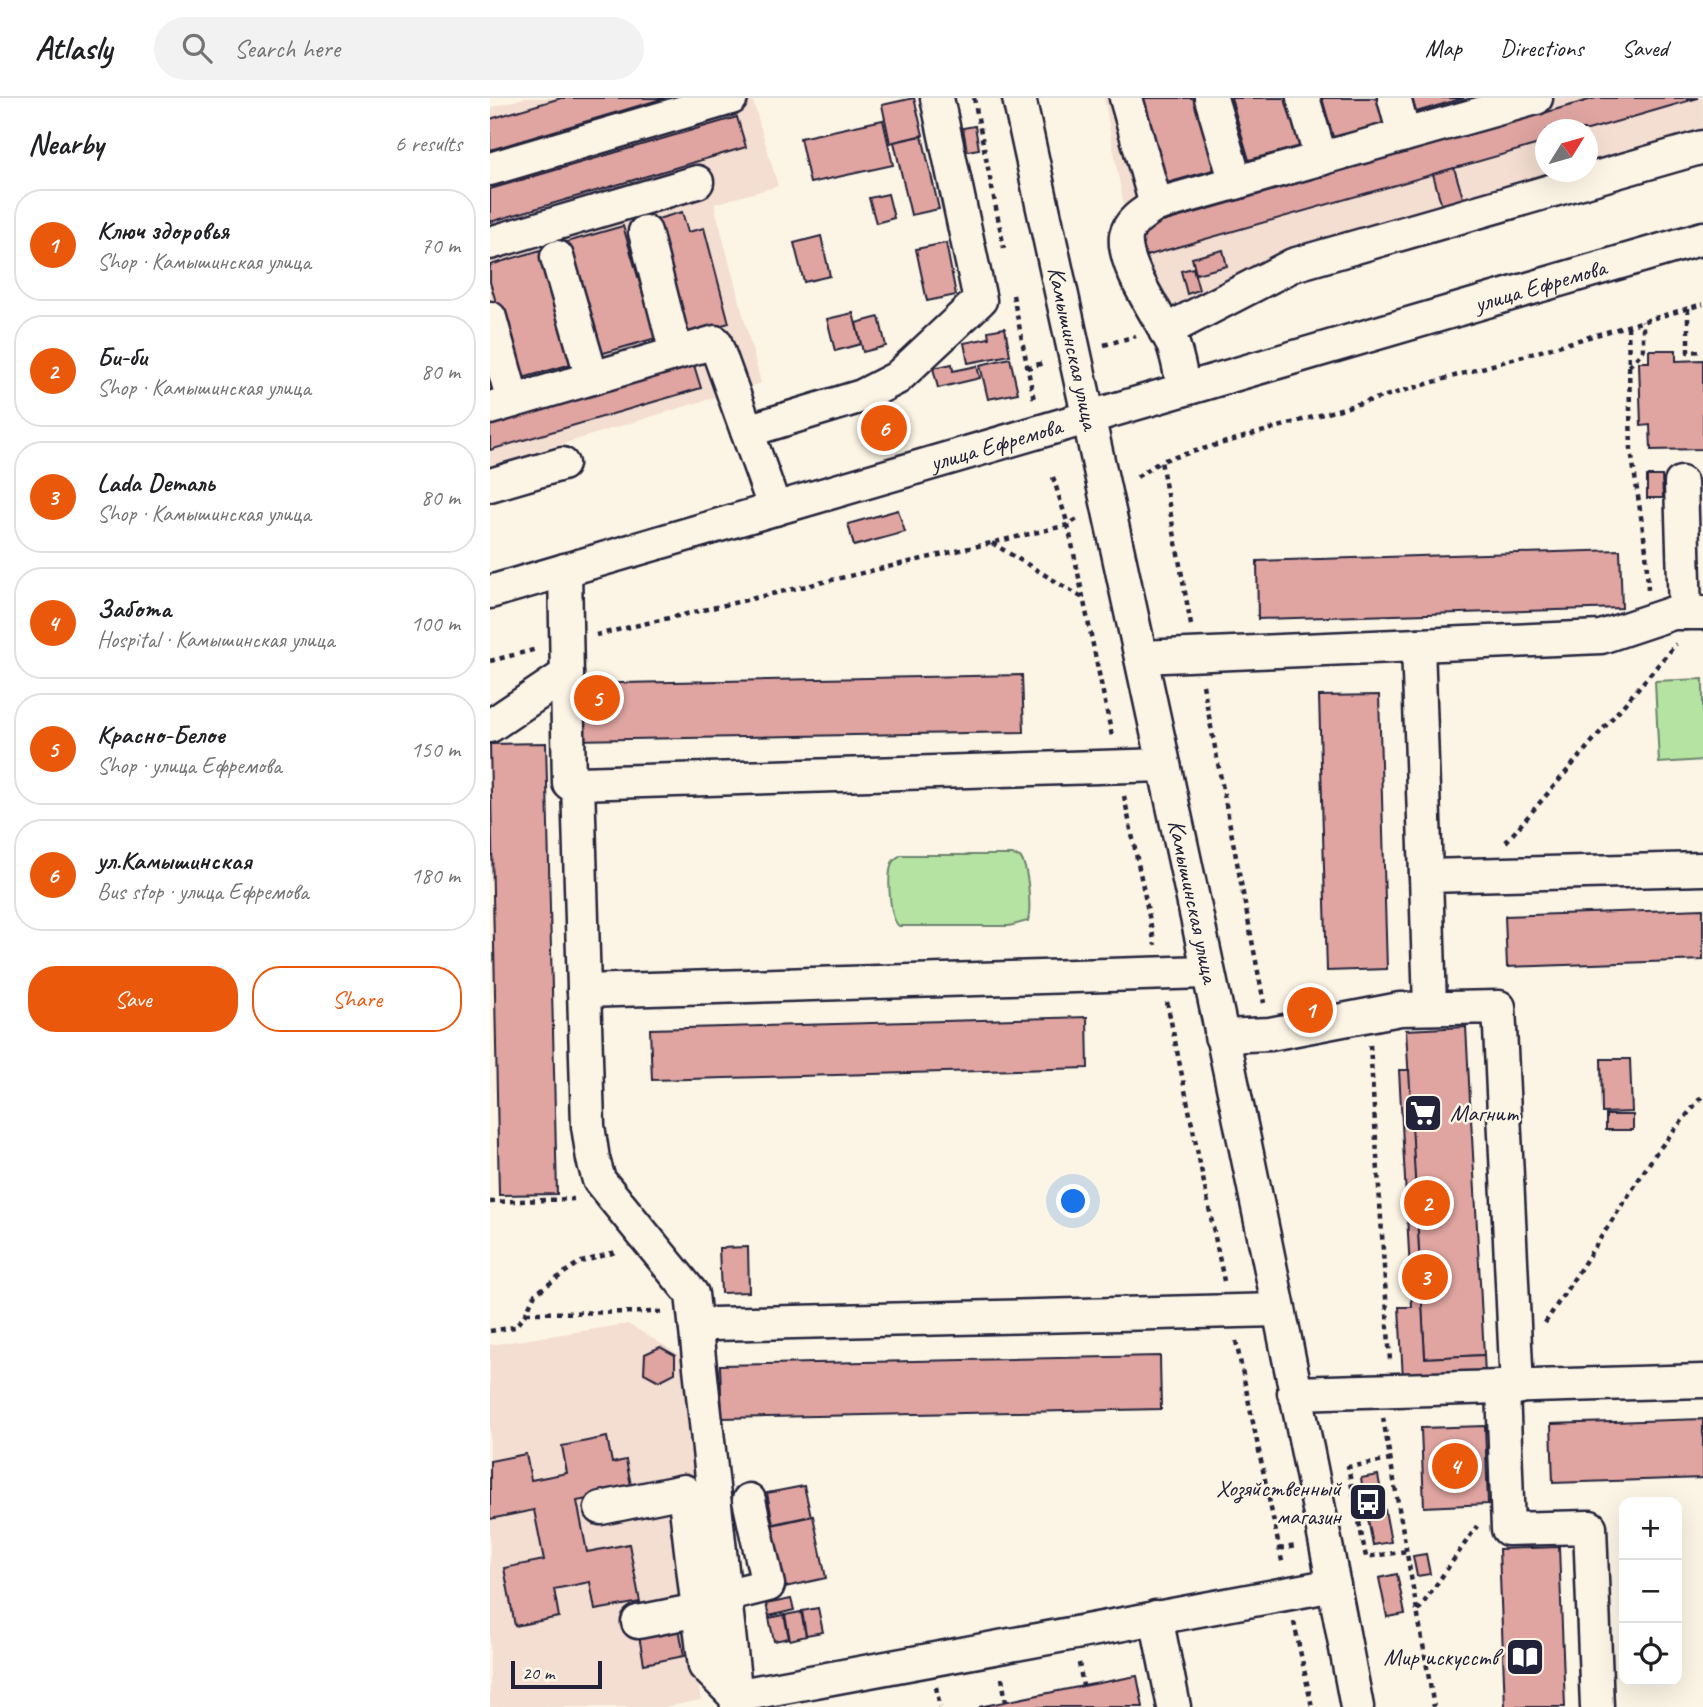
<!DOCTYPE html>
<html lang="en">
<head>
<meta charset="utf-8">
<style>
	body { margin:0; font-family:Caveat,sans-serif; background:#f2f2f2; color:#202124 }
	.controls { position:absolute; right:21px; bottom:21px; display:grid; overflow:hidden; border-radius:14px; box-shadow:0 7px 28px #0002 }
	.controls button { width:63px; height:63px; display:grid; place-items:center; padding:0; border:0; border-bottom:2px solid #e0e0e0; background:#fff; color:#202124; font:35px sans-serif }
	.compass { position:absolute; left:1045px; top:21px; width:63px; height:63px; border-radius:50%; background:#fff; box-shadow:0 7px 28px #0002; rotate:53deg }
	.scale { position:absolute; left:21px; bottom:18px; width:91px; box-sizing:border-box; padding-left:7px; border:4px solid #22223b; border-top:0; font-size:19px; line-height:24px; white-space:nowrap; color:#22223b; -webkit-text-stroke:5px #fcf5e5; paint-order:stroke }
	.you { position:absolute; left:584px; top:1104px; width:24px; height:24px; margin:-18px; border:5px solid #fff; border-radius:50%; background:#1a73e8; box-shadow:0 0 0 10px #1a73e833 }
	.badge { display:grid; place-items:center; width:46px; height:46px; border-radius:50%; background:#ea580c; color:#fff; font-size:23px; font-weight:700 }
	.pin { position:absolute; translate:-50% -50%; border:4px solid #fff; box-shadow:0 2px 7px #0006 }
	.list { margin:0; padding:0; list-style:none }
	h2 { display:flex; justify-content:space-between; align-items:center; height:91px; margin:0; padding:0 28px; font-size:30px }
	h2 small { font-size:23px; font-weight:400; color:#757577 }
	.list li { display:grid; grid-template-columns:46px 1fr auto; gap:21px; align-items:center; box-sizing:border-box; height:112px; margin:0 14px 14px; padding:0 14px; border:2px solid #e0e0e0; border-radius:28px }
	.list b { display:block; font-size:26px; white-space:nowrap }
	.list p { margin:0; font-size:23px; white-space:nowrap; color:#757577 }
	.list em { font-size:23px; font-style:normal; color:#757577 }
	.actions { display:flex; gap:14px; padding:21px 28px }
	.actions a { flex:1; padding:16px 0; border:2px solid #ea580c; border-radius:28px; text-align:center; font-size:24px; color:#ea580c }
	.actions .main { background:#ea580c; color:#fff }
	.icon { flex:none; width:38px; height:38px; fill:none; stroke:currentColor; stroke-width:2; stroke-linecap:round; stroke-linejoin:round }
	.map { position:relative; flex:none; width:1213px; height:1609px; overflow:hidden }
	header { display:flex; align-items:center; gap:42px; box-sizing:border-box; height:98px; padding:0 35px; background:#fff; border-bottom:2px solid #e0e0e0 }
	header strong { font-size:33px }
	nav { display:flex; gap:38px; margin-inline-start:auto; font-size:24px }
	.search { width:490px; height:63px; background:#f2f2f2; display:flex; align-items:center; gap:18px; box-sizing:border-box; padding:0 24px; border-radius:38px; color:#757577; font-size:26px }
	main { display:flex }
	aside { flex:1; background:#fff }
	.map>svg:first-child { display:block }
	.built { fill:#f4ddd1; fill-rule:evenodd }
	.green { fill:#b5e4a2; stroke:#6c836e; stroke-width:2 }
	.building { fill:#e0a5a1; stroke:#22223b; stroke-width:2 }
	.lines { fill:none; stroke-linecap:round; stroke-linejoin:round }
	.minor-casing { stroke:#22223b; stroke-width:37 }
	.path { stroke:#22223b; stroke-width:4.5; stroke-dasharray:5 5; stroke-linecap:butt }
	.minor { stroke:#fcf5e5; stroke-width:32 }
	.labels { text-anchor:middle; stroke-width:5; stroke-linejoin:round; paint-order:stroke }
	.street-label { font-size:24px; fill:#22223b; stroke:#fcf5e5 }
	.poi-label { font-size:24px; fill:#22223b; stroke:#fcf5e5; text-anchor:end }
</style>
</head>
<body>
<header>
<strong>Atlasly</strong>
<div class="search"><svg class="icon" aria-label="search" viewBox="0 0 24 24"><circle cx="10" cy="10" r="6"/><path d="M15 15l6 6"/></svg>Search here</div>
<nav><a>Map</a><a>Directions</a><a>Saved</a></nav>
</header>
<main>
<aside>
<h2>Nearby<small>6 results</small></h2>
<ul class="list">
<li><span class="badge">1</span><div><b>Ключ здоровья</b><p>Shop · Камышинская улица</p></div><em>70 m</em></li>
<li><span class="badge">2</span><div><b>Би-би</b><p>Shop · Камышинская улица</p></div><em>80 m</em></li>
<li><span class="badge">3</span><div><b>Lada Dеталь</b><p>Shop · Камышинская улица</p></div><em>80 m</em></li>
<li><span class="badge">4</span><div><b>Забота</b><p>Hospital · Камышинская улица</p></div><em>100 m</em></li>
<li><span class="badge">5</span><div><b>Красно-Белое</b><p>Shop · улица Ефремова</p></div><em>150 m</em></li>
<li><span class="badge">6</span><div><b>ул.Камышинская</b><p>Bus stop · улица Ефремова</p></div><em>180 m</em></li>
</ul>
<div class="actions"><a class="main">Save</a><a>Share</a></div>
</aside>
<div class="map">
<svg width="1213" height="1609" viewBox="0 0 1213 1609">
	<rect width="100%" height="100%" fill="#fcf5e5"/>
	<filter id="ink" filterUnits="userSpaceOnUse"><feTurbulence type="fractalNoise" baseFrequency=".0143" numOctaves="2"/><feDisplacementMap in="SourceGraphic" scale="14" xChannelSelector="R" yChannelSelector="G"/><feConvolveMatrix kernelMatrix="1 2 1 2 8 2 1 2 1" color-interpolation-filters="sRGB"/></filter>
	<g filter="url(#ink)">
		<g class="built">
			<path d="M34,0H262L288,88L224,106L271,285L0,368V10Z"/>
			<path d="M614,0H1213V62L655,222ZM1056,32H1098V74H1056Z"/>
			<path d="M138,1226L192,1258L226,1551L207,1581L211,1602L174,1609H0V1247Z"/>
		</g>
		<g class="green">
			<path d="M1213,581V662L1169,665L1165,583Z"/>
			<path d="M411,757H522L530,759C539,770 541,810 538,823L519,828H409C399,820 397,777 402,765C404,760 407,760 411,757Z"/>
		</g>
		<g class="building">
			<path d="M71,0H175L0,52V21Z"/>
			<path d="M424,0L433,37L400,45L392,7Z"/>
			<path d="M652,0H710L730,70L677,85Z"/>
			<path d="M741,0H801L814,47L759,62Z"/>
			<path d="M832,0H890L897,25L843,39Z"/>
			<path d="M922,0H974L926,14Z"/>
			<path d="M1106,0H1208L1098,32H1056V44L656,158L648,131Z"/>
			<path d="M247,19L256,49L0,124V91Z"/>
			<path d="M393,22L403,67L320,85L310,40Z"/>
			<path d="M485,28L489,51L477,53L473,30Z"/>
			<path d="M432,38L449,111L421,117L404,44Z"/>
			<path d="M964,70L974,103L952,109L943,76Z"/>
			<path d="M398,96L404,120L386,125L379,100Z"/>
			<path d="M192,114L198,134L214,130L239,225L195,237L164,122Z"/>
			<path d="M133,128L166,240L110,256L77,144Z"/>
			<path d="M331,138L340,178L314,184L304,145Z"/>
			<path d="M456,145L466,197L437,203L426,151Z"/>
			<path d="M51,152L85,265L29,281L0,184V167Z"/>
			<path d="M733,152L737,168L706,176L702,160Z"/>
			<path d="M703,170L709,192L697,196L691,173Z"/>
			<path d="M363,215L371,246L345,253L337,221Z"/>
			<path d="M389,219L396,248L373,254L366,225Z"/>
			<path d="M515,230L520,257L478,265L474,245L499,240L498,233Z"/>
			<path d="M1159,252H1186V263L1213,262V351L1161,352L1160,327L1151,328L1149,264H1159Z"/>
			<path d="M520,260L528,295L498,301L490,267Z"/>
			<path d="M203,264L211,290L0,352V324Z"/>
			<path d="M462,266L463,273L487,268L490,280L448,290L443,270Z"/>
			<path d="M1157,378H1172L1173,400H1157Z"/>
			<path d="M408,412L415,434L364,448L358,426Z"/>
			<path d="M1130,452L1132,510L768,521L767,463Z"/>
			<path d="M532,577L534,634L84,642L82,586Z"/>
			<path d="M889,597L897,871L837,873L829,598Z"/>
			<path d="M56,645L67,1096L9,1097L0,646Z"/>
			<path d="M1213,811V862L1017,869L1015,818Z"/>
			<path d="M597,919L598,970L162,982L160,931Z"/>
			<path d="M976,929L994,1257L935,1260L916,932Z"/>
			<path d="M1111,961H1140L1142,1014L1112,1015Z"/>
			<path d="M909,972H919L935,1260L994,1257L995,1277L913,1281L909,1209H922Z"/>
			<rect x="1116" y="1017" width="27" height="15"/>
			<path d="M258,1149L259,1194L231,1195L229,1150Z"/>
			<path d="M170,1249L185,1257V1275L169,1283L154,1275L155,1256Z"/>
			<path d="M670,1258L671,1311L232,1320L230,1267Z"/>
			<path d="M1213,1321V1380L1063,1385L1061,1326Z"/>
			<path d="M995,1328L998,1406L934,1409L931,1330Z"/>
			<path d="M117,1339L122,1365L136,1362L142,1392L87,1403L97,1454L139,1446L150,1504L105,1512L100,1484L64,1491L69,1519L25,1528L14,1470L54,1462L44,1412L0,1421V1363L36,1356L41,1382L77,1375L72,1348Z"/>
			<path d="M888,1377L894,1409L876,1412L871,1380Z"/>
			<path d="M314,1388L321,1418L283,1426L277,1395Z"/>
			<path d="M895,1412L901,1444L883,1447L877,1416Z"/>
			<path d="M323,1418L336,1480L295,1489L282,1427Z"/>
			<path d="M1069,1449L1075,1609H1015L1009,1451Z"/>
			<path d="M936,1456L940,1476L927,1478L923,1458Z"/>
			<path d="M907,1476L915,1516L897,1519L889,1480Z"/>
			<path d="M301,1501L304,1512L279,1518L276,1506Z"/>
			<path d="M328,1510L333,1534L316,1537L312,1513Z"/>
			<path d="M311,1514L316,1538L300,1542L295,1517Z"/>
			<path d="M294,1517L299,1540L284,1543L279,1520Z"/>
			<path d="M189,1530L194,1558L154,1566L149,1538Z"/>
			<path d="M647,1578L653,1609H489L593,1588Z"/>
		</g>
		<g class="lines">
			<g class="minor-casing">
				<g id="minor">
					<path id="s1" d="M529,0C645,536 766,1070 867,1609"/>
					<path d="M636,0L666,107L1046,0"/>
					<path d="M721,0L746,85"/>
					<path d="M813,0L831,61"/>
					<path d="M904,0L914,37"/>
					<path d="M0,71L241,0"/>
					<path d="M666,107C654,115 639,123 636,138C632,167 669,218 682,244C688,258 690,276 694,291"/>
					<path d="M155,134L186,255"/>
					<path d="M0,145L207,84"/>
					<path d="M67,159L102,280"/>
					<path d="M0,220L23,303"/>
					<path d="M675,233L803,167L1213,49"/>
					<path d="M0,310L225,244L285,411"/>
					<path d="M257,333L372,298L407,280L490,202L447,0"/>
					<path d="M1191,385L1195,515"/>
					<path d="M0,387L72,366"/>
					<path d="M75,472L79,685H88L98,1028L103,1061L109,1082L202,1196L247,1609"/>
					<path id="s2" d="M0,494L1213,140"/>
					<path d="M928,547L936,778"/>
					<path d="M651,559L1111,539L1183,515H1213"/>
					<path d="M0,628L77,576"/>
					<path d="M88,685L674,667"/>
					<path d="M94,893L717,874"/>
					<path d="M940,910L936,778L1213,771"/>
					<path d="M731,938L780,936L910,911L1009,909L1027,1290"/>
					<path d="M223,1226L788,1212"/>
					<path d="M1013,1290L1018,1431L1100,1429L1107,1609"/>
					<path d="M804,1295L1213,1283"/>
					<path d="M111,1410L194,1393L208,1512"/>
					<path d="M234,1498L278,1487L259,1402"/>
					<path d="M666,1519L684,1609"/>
					<path d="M148,1524L208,1512L215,1568L245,1598"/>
					<path d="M245,1598L844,1487"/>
				</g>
			</g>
			<g class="path">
				<path d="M484,0L514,150"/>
				<path d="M523,197L544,302"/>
				<path d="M1198,210V254L1213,253"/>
				<path d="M1138,228L1141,352L1156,452L1158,492"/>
				<path d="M614,247L646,238"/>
				<path d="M1139,268L1153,253V223"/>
				<path d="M537,270L556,264"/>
				<path d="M563,379L578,427L622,638"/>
				<path d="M647,379L671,363"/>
				<path d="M502,445L593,500"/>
				<path d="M701,527L671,363L1213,206"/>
				<path d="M106,537L578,427L590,419"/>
				<path d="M0,563L47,551"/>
				<path d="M713,587L774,905"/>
				<path d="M634,698L665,847"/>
				<path d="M1016,744L1186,546"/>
				<path d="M677,904L734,1183"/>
				<path d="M880,947L900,1263"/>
				<path d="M0,1104L84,1101"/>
				<path d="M36,1215L175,1214"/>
				<path d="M1055,1225L1166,1055L1213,997"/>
				<path d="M0,1233L25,1229L36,1215L45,1196L88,1165L129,1153"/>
				<path d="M746,1243L793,1468"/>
				<path d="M893,1320L944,1609"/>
				<path d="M901,1362L858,1369L876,1459L917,1453"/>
				<path d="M789,1451L806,1448"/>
				<path d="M928,1513L987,1428"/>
				<path d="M804,1524L822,1609"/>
				<path d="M589,1565L593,1588"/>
				<path d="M512,1580L516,1604"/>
				<path d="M446,1589L450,1609"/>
			</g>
			<use href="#minor" class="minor"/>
		</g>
	</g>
	<defs>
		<g id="supermarket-square" transform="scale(2.0125)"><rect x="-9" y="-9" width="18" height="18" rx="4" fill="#22223b" stroke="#fcf5e5"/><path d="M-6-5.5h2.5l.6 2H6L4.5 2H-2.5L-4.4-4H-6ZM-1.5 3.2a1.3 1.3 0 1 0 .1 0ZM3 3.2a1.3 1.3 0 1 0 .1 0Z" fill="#fff"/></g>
		<g id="bus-square" transform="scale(2.0125)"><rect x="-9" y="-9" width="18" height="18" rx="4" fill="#22223b" stroke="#fcf5e5"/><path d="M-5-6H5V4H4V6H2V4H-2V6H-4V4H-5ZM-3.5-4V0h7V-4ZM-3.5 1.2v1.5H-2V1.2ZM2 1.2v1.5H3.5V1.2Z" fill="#fff"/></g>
		<g id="library-square" transform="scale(2.0125)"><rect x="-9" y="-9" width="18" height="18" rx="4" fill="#22223b" stroke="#fcf5e5"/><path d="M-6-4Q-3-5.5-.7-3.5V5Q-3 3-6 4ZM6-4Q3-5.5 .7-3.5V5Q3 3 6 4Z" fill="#fff"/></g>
	</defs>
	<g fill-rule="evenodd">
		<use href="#supermarket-square" x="933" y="1015"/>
		<use href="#bus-square" x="878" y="1404"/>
		<use href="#library-square" x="1035" y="1559"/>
	</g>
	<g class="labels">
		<g class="street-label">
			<text dy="8" stroke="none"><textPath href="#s2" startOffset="1094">улица Ефремова</textPath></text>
			<text dy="8" stroke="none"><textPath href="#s1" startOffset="256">Камышинская улица</textPath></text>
			<text dy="8" stroke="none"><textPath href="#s2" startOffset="527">улица Ефремова</textPath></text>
			<text dy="8" stroke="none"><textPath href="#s1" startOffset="822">Камышинская улица</textPath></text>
		</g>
		<g class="poi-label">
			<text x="960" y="1023" text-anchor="start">Магнит</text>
			<text x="851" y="1398">Хозяйственный<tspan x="851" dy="28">магазин</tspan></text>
			<text x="1008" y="1567">Мир искусств</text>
		</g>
	</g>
</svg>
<div class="controls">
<button>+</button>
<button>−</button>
<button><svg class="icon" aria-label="locate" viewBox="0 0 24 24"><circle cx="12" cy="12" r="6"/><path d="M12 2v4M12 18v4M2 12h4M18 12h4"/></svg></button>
</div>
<svg class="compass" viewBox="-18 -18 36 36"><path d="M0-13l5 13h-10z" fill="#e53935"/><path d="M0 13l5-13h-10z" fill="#757577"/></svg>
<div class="scale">20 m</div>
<div class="you"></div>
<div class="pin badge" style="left:820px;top:912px">1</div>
<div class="pin badge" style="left:937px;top:1105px">2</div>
<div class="pin badge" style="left:935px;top:1179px">3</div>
<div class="pin badge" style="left:965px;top:1368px">4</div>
<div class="pin badge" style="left:107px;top:600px">5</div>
<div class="pin badge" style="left:394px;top:330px">6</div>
</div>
</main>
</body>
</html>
